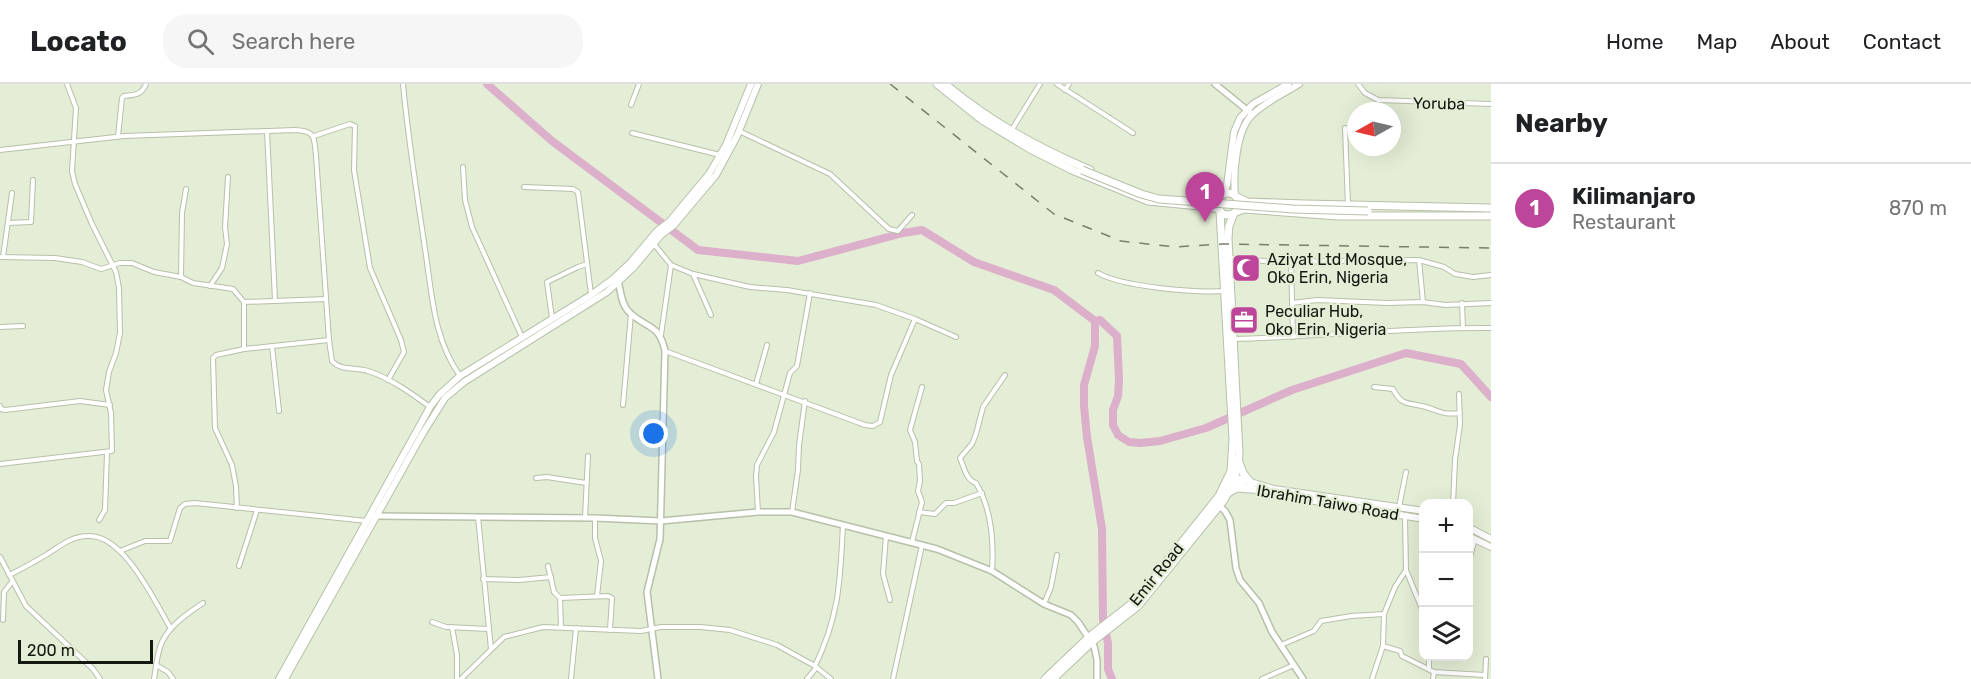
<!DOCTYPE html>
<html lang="en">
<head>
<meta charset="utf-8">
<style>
	body { margin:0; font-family:Rubik,sans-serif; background:#f6f6f6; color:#202124 }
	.controls { position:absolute; right:18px; bottom:18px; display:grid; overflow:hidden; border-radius:12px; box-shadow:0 6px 24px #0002 }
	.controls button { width:54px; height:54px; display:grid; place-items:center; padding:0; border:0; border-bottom:2px solid #e0e0e0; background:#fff; color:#202124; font:30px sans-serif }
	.compass { position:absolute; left:1347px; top:18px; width:54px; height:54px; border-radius:50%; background:#fff; box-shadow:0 6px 24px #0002; rotate:262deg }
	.scale { position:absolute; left:18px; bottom:15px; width:135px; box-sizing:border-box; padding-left:6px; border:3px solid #151810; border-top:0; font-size:16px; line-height:21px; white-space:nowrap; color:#151810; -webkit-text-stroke:4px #e4edd5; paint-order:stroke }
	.you { position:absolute; left:654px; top:350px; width:21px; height:21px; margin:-15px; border:4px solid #fff; border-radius:50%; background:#1a73e8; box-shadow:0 0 0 9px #1a73e833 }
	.badge { display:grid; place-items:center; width:39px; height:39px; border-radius:50%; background:#bd459a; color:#fff; font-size:20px; font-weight:700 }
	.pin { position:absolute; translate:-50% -50px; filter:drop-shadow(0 2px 3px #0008) }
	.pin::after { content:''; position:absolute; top:32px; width:21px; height:18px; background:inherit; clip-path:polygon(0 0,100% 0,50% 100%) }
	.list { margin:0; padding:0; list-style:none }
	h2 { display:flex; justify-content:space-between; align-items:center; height:78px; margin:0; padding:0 24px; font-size:26px }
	h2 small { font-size:20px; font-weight:400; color:#757577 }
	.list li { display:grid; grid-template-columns:39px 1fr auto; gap:18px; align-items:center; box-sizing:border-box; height:90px; padding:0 24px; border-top:2px solid #e0e0e0 }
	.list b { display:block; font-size:22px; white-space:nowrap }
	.list p { margin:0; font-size:20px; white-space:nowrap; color:#757577 }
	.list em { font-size:20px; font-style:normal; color:#757577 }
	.icon { flex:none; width:33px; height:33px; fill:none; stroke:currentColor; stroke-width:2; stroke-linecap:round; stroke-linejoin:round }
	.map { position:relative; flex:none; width:1491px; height:595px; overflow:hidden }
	header { display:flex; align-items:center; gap:36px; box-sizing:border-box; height:84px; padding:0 30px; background:#fff; border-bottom:2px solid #e0e0e0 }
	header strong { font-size:28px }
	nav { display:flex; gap:33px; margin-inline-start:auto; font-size:21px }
	.search { width:420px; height:54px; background:#f6f6f6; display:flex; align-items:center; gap:15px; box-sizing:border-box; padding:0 21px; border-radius:24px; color:#757577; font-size:22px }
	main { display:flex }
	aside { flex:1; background:#fff }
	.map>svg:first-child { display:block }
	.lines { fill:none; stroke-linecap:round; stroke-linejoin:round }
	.river { stroke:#dcafcb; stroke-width:8 }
	.street-casing { stroke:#b7c0a9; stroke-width:6 }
	.secondary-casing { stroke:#b7c0a9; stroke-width:8 }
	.primary-casing { stroke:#b7c0a9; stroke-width:8 }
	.highway-casing { stroke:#b7c0a9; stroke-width:9 }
	.street { stroke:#fff; stroke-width:4 }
	.secondary { stroke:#fff; stroke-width:5 }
	.primary { stroke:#fff; stroke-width:6 }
	.highway { stroke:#fff; stroke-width:7 }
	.rail { stroke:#787e6e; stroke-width:1.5; stroke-dasharray:10 10; stroke-linecap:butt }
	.highway-bridge-casing { stroke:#b7c0a9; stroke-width:9; stroke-linecap:butt }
	.highway-bridge { stroke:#fff; stroke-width:7 }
	.labels { text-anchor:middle; stroke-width:4.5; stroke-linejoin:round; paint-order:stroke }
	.street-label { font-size:16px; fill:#151810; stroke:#e4edd5 }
	.poi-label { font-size:16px; fill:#151810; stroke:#e4edd5; text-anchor:start }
</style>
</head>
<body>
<header>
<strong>Locato</strong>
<div class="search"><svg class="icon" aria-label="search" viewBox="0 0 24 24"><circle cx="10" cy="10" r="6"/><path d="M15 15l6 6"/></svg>Search here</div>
<nav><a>Home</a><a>Map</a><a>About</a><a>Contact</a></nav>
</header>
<main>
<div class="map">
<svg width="1491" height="595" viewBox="0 0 1491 595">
	<rect width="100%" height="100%" fill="#e4edd5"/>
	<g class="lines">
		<g class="river">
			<path d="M487,0L552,57L698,166L798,177L903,149L922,146L974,178L1054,206L1095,237L1100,236L1117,252L1119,296L1118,312L1113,326V341L1118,351L1129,358L1140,359L1160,357L1206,344L1292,306L1406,269L1461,280L1491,313"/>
			<path d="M1095,237V262L1084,301V322L1087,353L1102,445L1103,536L1108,559V585L1112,595"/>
		</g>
		<g class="street-casing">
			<g id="street">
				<path d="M403,0C408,55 417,110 425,165C432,209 433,254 460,292"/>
				<path d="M1057,0L1133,49"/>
				<path d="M1358,0L1365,9L1378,16L1491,20"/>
				<path d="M1065,6L1069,0"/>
				<path d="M631,21L639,0"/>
				<path d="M1345,44L1348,121"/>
				<path d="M267,47L275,216"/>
				<path d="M739,47L830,90L889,145L898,147L912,131"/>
				<path d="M1011,47L1040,0"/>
				<path d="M632,49L720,71"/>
				<path d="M118,52L122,14L124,12C134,11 142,11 146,0"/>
				<path d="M314,52L350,40L355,42L354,86L370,184L401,256L404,268L388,296"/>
				<path d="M0,66L124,52L295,46C316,47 314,53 316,72L329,256L332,277C340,287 356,283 368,287C390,294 411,309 430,323"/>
				<path d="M463,83L465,116L472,143L522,253"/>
				<path d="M524,103L573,105L578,108L591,210"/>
				<path d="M8,139L31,138L33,96"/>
				<path d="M654,160L671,181L661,251"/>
				<path d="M0,173L55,174L82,178L101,185L120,179H132L154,188L181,193L193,199L233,205L244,218"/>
				<path d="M3,173L12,109"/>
				<path d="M1229,174L1275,178L1419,176L1423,218"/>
				<path d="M1419,176L1444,183L1455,190L1473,193L1491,191"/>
				<path d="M1291,177L1293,253"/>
				<path d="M671,181L693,190L711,231"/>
				<path d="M1098,189C1123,203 1195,209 1225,207"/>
				<path d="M693,190L750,203L787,206L876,221L915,235L956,253"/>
				<path d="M181,193L182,129L186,105"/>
				<path d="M210,202L222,184L227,160L225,143L228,93"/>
				<path d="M1292,219L1317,216L1387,219L1423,218L1445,221L1491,219"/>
				<path d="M1462,219L1463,244"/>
				<path d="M552,234L547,198L578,183L587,180"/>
				<path d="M0,243L23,242"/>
				<path d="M1234,255C1320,253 1405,243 1491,244"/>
				<path d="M272,262L279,327"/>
				<path d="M244,265V218L326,215"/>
				<path d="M665,267L865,341L873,342L880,338L891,291L915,235"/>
				<path d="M756,300L767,261"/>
				<path d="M1374,303L1393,305C1402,323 1409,318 1426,323C1443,328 1441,331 1460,329"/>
				<path d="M623,321L631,230"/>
				<path d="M0,322L1,325L5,326L80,317L110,321"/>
				<path d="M0,380L112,367L111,329L106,306L109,288L116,269L120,249L119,204L116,188L92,140L75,100L72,87L76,24L67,0"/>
				<path d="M536,394L547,393L586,399"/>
				<path d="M1453,420L1455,376L1460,341L1459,310"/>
				<path d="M1399,423L1406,388"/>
				<path d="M237,424L236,402L232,381L215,344L213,274L216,271L244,265L329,256"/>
				<path d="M758,428L756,392L757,381L774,348L790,289L797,282L810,209"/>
				<path d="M792,428L798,386L799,361L805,317"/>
				<path d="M919,428L935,430L946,419H954L982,409"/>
				<path d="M478,433L491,565"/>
				<path d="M585,434L588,372"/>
				<path d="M595,434V454L601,477L597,512"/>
				<path d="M99,436L105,426L107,369"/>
				<path d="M886,452L883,490L890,516"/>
				<path d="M912,458L922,418L918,407L920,397L919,380L917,377L915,358L910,346L922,303"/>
				<path d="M120,467L145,457H170L180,424L185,420L195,419L367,437"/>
				<path d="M0,473L26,522L93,585L100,595"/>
				<path d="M1468,480L1475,455"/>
				<path d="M239,482L257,426"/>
				<path d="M548,482L554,508L560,514"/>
				<path d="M1406,486L1424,530"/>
				<path d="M992,487C994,458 991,424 976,399C966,396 964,383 960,374L972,360L976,350L983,323L1005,291"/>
				<path d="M9,491C22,485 34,478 46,471C59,463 71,452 88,452C124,450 155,518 171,545"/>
				<path d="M483,495L519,496L551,493"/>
				<path d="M1044,520L1051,503L1057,471"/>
				<path d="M3,536L4,508L12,498"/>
				<path d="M432,538L446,543L489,545"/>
				<path d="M452,543L457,571V595"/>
				<path d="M561,543L560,514L608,512L612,514L610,546"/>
				<path d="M1281,561L1314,547L1321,537L1351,532L1384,530"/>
				<path d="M1383,562L1400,567L1402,572L1434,588L1485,591"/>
				<path d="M1429,572V585"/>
				<path d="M156,581L168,588L173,595"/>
				<path d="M815,582C840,530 840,496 843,441"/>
				<path d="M154,595C156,583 157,569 162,558C170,541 188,529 203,519"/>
				<path d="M461,595L504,553L543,543L641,547L661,543H701L730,546L777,561L815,582L831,595"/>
				<path d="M571,595L576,544"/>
				<path d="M807,595L816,584"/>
				<path d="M893,595L922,461"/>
				<path d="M1262,595L1294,581"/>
				<path d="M1372,595L1383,562L1384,530L1395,503L1406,486L1405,432"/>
				<path d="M1433,595L1434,588"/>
				<path d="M1485,595L1486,575"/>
			</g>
		</g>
		<g class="secondary-casing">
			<g id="secondary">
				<path d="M1215,0L1252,30"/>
				<path d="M618,195C620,205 621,219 628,227C645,245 659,238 665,267L660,455L647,508L658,595"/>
				<path d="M1218,421L1225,427L1230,436L1236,484L1240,496L1259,519L1272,548L1303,595"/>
				<path d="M374,432L595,434L661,437L758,428H792L937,465L992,487L1044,520L1071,531L1078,538L1094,562L1097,576V595"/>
			</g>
		</g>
		<g class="primary-casing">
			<g id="primary">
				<path d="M1222,111L1227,101L1234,48L1240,34L1253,20L1288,0"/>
				<path d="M1235,111C1233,90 1236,46 1252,31C1265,18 1283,10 1299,0"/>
				<path d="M1233,393L1274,405L1424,427"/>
				<path d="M1230,397L1251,405L1278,411L1424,435"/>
				<path d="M1468,443L1491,455"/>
				<path d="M1468,452L1491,463"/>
				<path d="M279,595L430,323L439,311L460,292L591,211L613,195L630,179L657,147L669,138L709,90L726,61L751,0"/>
				<path d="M285,595L423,349L445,314L464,298L607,208L633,184L661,151L674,141L716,91L737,52L758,0"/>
			</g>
		</g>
		<g class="highway-casing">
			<g id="highway">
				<path d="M937,0L982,36L1030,65L1072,86L1148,117L1210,123L1219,125"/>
				<path d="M945,0C991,38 1036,63 1090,86"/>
				<circle cx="1228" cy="120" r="11"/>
				<path d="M1237,113L1247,118L1304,120L1491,124"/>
				<path d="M1236,128L1244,125L1338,132H1491"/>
				<path d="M1239,378L1243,389L1251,399"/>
				<path d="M1228,409L1237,404L1251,405"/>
				<path d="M1045,595L1089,553L1135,517L1219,412L1231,387L1233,355L1220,127"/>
				<path d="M1053,595L1092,558L1138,522L1224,416C1233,401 1238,387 1239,370L1228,154L1229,142L1234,129"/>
			</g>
		</g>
		<use href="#street" class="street"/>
		<use href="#secondary" class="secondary"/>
		<use href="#primary" class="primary"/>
		<use href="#highway" class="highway"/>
		<path class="rail" d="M890,0L1054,130L1121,157L1175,163L1222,160L1491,164"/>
		<g class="highway-bridge-casing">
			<path id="highway-bridge" d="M1082,86L1141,110L1159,115L1293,125L1368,127"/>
		</g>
		<use href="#highway-bridge" class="highway-bridge"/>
	</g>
	<defs>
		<g id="mosque-square" transform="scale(1.5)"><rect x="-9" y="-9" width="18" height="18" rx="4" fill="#bd459a" stroke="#e4edd5"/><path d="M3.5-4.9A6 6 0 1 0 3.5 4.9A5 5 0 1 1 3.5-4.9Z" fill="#fff"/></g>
		<g id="office-square" transform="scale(1.5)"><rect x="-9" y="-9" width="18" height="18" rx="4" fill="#bd459a" stroke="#e4edd5"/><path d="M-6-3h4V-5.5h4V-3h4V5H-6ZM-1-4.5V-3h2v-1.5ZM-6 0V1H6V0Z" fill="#fff"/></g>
	</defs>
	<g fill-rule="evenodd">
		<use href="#mosque-square" x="1246" y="184"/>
		<use href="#office-square" x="1244" y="236"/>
	</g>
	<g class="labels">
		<g class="street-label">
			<text transform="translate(1439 19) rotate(1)" y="6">Yoruba</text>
			<text transform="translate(1328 418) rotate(10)" y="6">Ibrahim Taiwo Road</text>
			<text transform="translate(1156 490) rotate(-51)" y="6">Emir Road</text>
		</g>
		<g class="poi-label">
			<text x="1267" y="181">Aziyat Ltd Mosque,<tspan x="1267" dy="18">Oko Erin, Nigeria</tspan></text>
			<text x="1265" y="233">Peculiar Hub,<tspan x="1265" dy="18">Oko Erin, Nigeria</tspan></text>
		</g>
	</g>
</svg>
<div class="controls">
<button>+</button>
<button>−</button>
<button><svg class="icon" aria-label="layers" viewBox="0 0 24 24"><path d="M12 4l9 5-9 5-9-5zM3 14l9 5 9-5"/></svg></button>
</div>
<svg class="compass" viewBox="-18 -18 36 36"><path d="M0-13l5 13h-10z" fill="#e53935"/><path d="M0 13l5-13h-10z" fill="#757577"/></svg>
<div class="scale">200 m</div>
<div class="you"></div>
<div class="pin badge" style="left:1205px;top:138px">1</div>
</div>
<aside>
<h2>Nearby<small></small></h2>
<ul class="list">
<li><span class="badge">1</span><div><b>Kilimanjaro</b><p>Restaurant</p></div><em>870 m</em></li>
</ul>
</aside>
</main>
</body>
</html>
